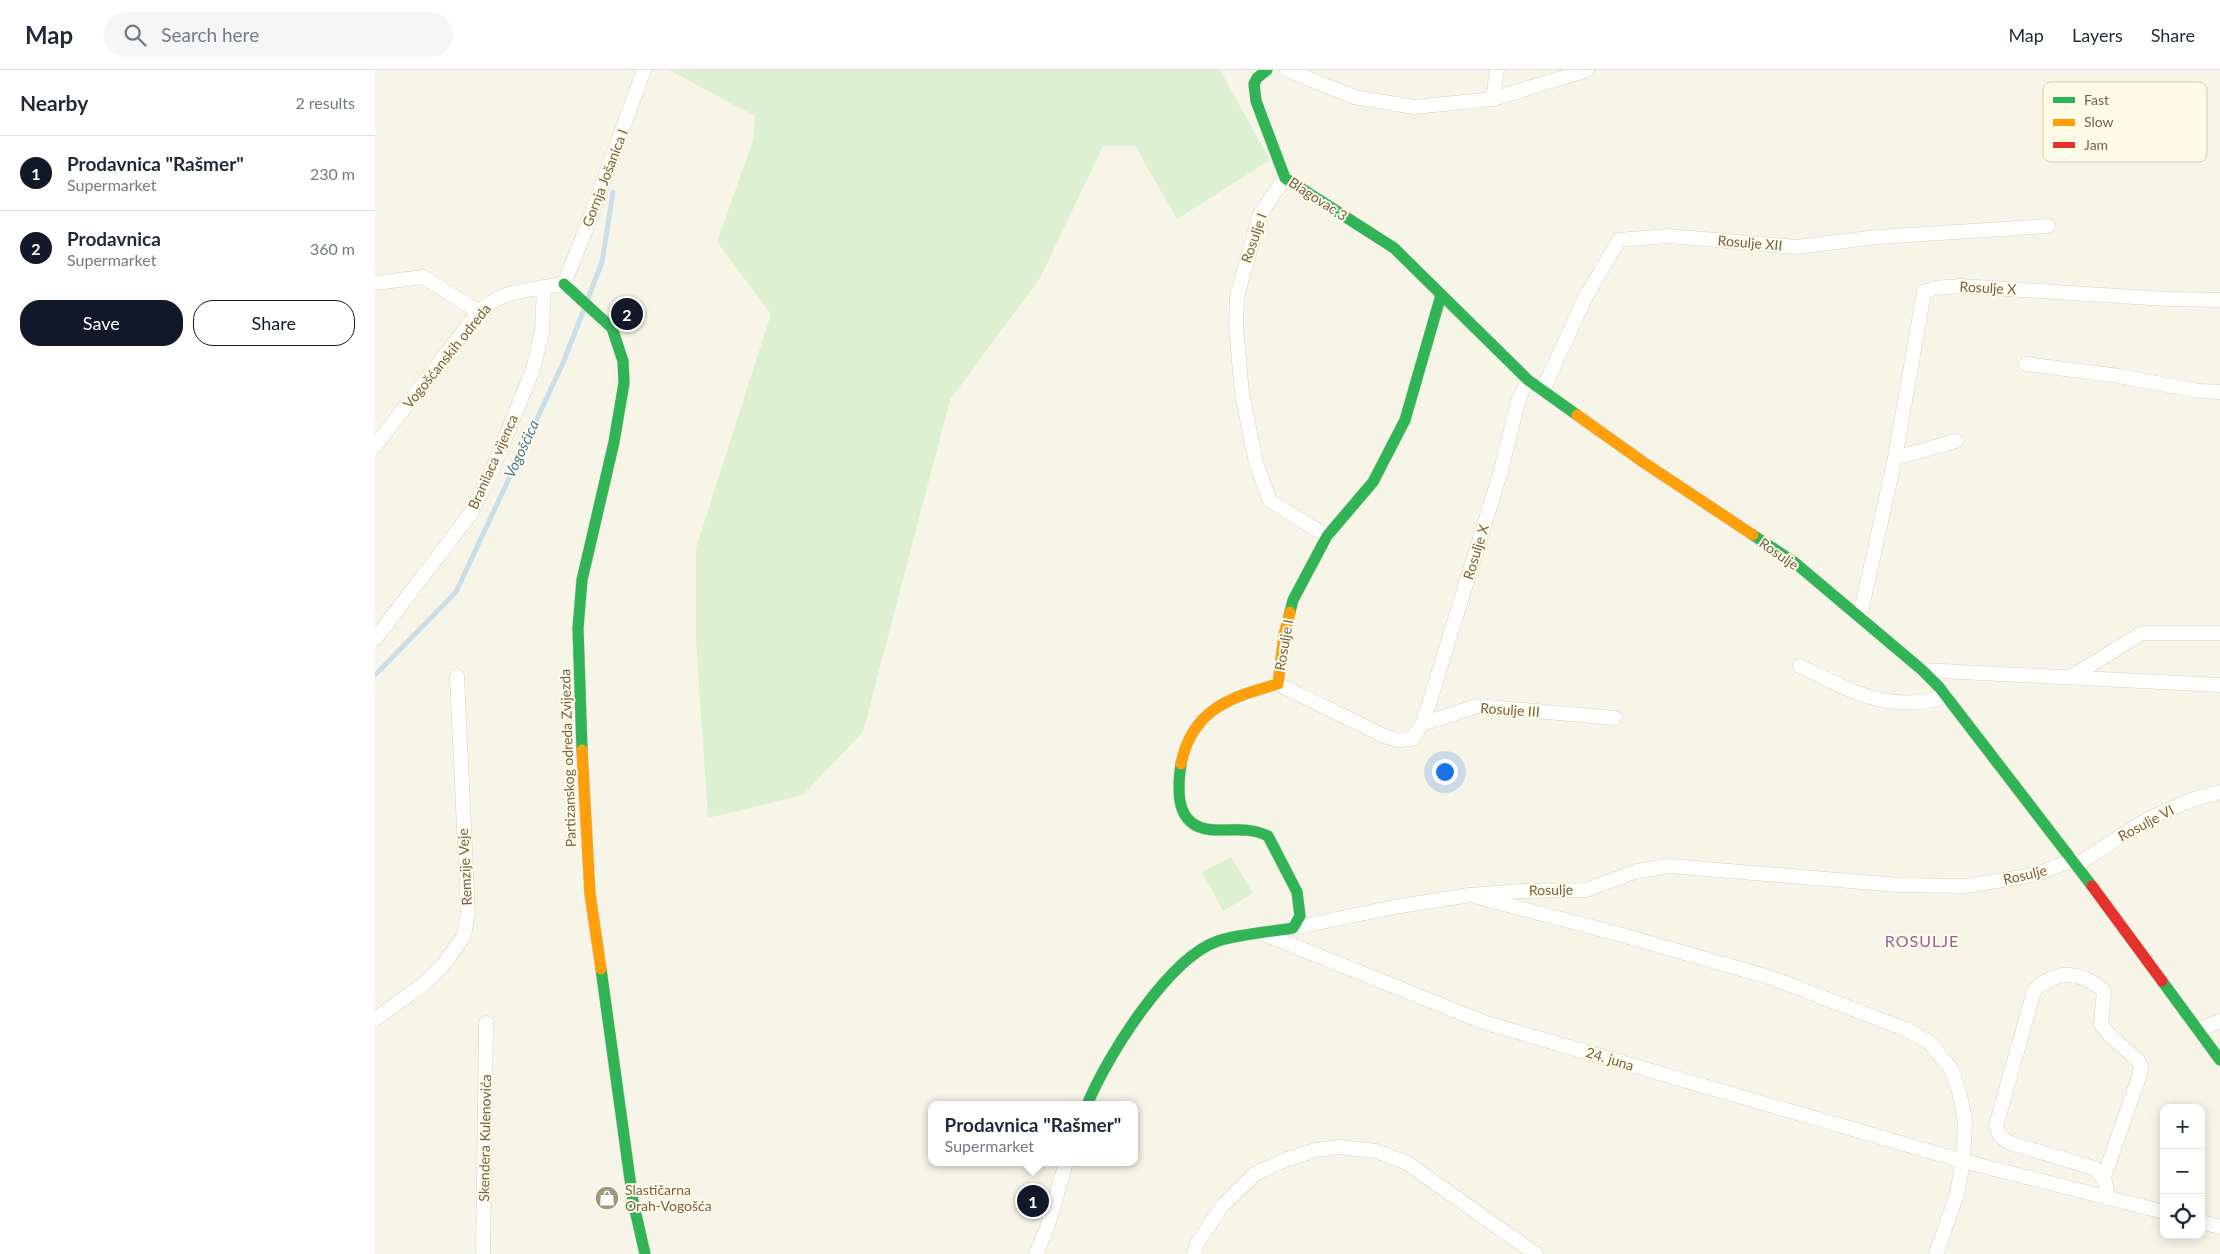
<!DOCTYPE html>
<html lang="en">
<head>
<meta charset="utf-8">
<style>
	body { margin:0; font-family:Lato,sans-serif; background:#f6f6f7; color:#1f2937 }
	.controls { position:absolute; right:15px; bottom:15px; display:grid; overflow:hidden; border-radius:10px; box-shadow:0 2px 12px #0003 }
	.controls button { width:45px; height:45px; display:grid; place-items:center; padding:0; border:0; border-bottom:1px solid #e0e1e3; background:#fff; color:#1f2937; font:25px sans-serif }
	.you { position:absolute; left:1069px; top:701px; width:18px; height:18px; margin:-12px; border:4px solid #fff; border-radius:50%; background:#1a73e8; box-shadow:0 0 0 8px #1a73e833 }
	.badge { display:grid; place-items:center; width:32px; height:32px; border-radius:50%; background:#111827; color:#fff; font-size:16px; font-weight:700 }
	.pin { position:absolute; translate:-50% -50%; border:2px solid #fff; box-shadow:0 1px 5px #0006 }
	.popup { position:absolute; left:553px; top:1031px; width:210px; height:65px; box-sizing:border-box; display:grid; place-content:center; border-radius:10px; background:#fff; filter:drop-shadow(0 1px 4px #0005); font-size:16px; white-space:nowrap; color:#747a83 }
	.popup b { font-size:19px; color:#1f2937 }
	.popup::after { content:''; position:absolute; left:50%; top:100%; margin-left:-10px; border:10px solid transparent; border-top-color:#fff }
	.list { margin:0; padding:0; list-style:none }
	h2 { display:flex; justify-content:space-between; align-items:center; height:65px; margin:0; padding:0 20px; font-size:21px }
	h2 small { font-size:16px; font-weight:400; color:#747a83 }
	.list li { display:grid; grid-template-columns:32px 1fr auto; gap:15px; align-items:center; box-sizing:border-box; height:75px; padding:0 20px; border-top:1px solid #e0e1e3 }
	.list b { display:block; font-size:19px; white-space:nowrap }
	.list p { margin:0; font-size:16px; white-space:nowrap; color:#747a83 }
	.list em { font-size:16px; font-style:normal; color:#747a83 }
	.actions { display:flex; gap:10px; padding:15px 20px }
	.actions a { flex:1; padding:11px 0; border:1px solid #111827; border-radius:20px; text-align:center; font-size:18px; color:#111827 }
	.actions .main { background:#111827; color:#fff }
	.icon { flex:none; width:28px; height:28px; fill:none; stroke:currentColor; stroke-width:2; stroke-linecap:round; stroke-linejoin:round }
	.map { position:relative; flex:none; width:1845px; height:1184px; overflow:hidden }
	header { display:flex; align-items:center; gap:30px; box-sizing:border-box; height:70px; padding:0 25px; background:#fff; border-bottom:1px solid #e0e1e3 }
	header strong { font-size:24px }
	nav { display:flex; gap:28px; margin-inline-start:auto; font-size:18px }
	.search { width:350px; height:45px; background:#f6f6f7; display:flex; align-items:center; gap:12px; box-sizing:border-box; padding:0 18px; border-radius:28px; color:#747a83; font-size:19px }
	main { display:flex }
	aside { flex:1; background:#fff }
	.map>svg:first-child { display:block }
	.green { fill:#ddf0d2 }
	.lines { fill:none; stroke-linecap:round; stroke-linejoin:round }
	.stream { stroke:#c9dfe8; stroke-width:5 }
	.street-casing { stroke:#d6d2c7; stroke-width:15 }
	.fast-casing { stroke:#d7d2c6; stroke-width:12 }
	.slow-casing { stroke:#d7d2c6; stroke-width:12 }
	.jam-casing { stroke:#d7d2c6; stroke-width:12 }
	.street { stroke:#fefefc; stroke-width:14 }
	.fast { stroke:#30b455; stroke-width:11 }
	.slow { stroke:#ff9f0a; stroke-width:11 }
	.jam { stroke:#e5322d; stroke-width:11 }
	.labels { text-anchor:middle; stroke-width:4; stroke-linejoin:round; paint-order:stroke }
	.street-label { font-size:14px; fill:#766247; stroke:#fffbe9 }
	.poi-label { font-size:14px; fill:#766247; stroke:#fffbe9; text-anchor:start }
	.water-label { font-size:15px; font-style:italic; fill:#44799a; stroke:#fffbe9 }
	.quarter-label { font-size:16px; letter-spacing:1px; fill:#94629a; stroke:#fffbe9 }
	.key { fill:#fffbe9; stroke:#d6cdb8; stroke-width:1 }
	.key-label { font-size:14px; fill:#766247 }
</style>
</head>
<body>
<header>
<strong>Map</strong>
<div class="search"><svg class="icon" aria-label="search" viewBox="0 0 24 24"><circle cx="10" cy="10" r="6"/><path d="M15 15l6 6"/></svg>Search here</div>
<nav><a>Map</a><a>Layers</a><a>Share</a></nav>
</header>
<main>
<aside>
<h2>Nearby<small>2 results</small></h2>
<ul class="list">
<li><span class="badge">1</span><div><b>Prodavnica &quot;Rašmer&quot;</b><p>Supermarket</p></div><em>230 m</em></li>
<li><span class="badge">2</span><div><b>Prodavnica</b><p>Supermarket</p></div><em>360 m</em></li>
</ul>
<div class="actions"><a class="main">Save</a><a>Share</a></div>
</aside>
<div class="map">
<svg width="1845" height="1184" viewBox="0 0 1845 1184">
	<rect width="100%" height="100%" fill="#f7f5e8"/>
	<g class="green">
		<path d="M294,0H845L895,90L802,149L760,76H728L665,208L575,330L488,662L428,725L333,748L321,570V478L396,244L342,172L378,71L380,46Z"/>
		<path d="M856,787L878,823L848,841L827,802Z"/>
	</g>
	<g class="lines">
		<g class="stream">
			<path d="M213,228L227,192L238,122"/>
			<path d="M0,605L81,522L188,293L209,239"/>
		</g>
		<g class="street-casing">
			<g id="street">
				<path d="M912,0L979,27L1039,37L1118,29L1212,0"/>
				<path d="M1118,29L1122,0"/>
				<path d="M910,108L885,144L862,226L861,256L867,324L881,393L895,431L952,466"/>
				<path d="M0,213L48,207L104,242"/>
				<path d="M1651,294L1744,306L1824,321L1845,322"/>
				<path d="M1168,320L1210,228L1244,170L1293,166L1422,177L1502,167L1673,156"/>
				<path d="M0,376L102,244C126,219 156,220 189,214L211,159L269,0"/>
				<path d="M1520,388L1581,371"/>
				<path d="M1485,546L1520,388L1549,222L1560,218L1585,216L1791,229L1845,230"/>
				<path d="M0,569L96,443L117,401L158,299L167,262L169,218"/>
				<path d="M1425,596C1474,620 1515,645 1571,626"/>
				<path d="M1547,600L1845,615"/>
				<path d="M1696,607L1767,563H1845"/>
				<path d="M903,614L1009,666L1023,670L1037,669L1047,654L1053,637L1125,404L1143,331L1153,310"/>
				<path d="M1047,654L1102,636L1240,648"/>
				<path d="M1702,795C1747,765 1791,733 1845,722"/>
				<path d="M1095,825L1240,863L1397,908L1530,959L1554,972L1577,1000L1585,1025L1590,1050L1588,1091L1789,1142"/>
				<path d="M918,858L1019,837L1095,825L1147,821L1211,820L1262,801L1295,796L1523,815L1591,816L1659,805L1698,790"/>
				<path d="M889,864L1111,953L1588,1091L1582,1124L1561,1184"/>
				<path d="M0,949L49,914L68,895L89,866L93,842L82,606"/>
				<path d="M1824,960L1845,951"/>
				<path d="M1729,1107L1764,1007L1766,997L1763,990L1734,965L1726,954L1729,921C1706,901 1682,898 1659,921L1621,1056L1625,1066L1635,1073L1719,1098C1730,1108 1732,1113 1732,1128"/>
				<path d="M1826,1152L1845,1157"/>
				<path d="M108,1184L111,953"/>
				<path d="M661,1184L672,1158L691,1092"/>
				<path d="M819,1184L822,1174L847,1136L880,1104L910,1090L941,1080L964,1077L1001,1081L1032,1093L1161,1184"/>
			</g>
		</g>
		<g class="fast-casing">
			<g id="fast">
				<path d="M892,0L882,8L879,14L881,31L910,108L1019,178L1153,310L1202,345"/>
				<path d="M189,214L237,258L248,291L249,313L239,372L207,510L203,558L207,680"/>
				<path d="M1378,465L1419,492L1547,600L1564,617L1717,816"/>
				<path d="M915,542L918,530L952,466L998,412L1030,350L1066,225"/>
				<path d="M226,899L258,1131L270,1184"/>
				<path d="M1787,911L1845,990"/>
				<path d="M712,1035C731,988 793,888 843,871C864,864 895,862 918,858L925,846L922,822L893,766C877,758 862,760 844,760C802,761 801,727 806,694"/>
			</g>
		</g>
		<g class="slow-casing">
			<g id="slow">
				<path d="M1202,345L1268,392L1378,465"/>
				<path d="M207,680L215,824L226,899"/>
				<path d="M806,694C817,639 856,627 903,614L909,565L915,542"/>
			</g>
		</g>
		<g class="jam-casing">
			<path id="jam" d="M1717,816L1787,911"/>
		</g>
		<use href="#street" class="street"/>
		<use href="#fast" class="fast"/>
		<use href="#slow" class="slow"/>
		<use href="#jam" class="jam"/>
	</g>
	<defs>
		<g id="shop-disc" transform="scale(1.25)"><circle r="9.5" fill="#a3957f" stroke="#fffbe9"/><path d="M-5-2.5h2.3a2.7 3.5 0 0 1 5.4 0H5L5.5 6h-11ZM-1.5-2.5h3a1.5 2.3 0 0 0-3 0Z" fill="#fff"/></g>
	</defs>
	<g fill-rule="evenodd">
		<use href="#shop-disc" x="232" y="1128"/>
	</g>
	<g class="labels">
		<g class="street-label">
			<text transform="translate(230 108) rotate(-69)" y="5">Gornja Jošanica I</text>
			<text transform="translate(943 129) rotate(33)" y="5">Blagovac 3</text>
			<text transform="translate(879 168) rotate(-71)" y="5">Rosulje I</text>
			<text transform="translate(1375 173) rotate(5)" y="5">Rosulje XII</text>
			<text transform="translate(1613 218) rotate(3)" y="5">Rosulje X</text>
			<text transform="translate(72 286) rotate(-51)" y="5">Vogošćanskih odreda</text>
			<text transform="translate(118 392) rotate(-66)" y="5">Branilaca vijenca</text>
			<text transform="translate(1101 482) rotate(-73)" y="5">Rosulje X</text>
			<text transform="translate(1404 484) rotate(35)" y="5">Rosulje</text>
			<text transform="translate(909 575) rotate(-80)" y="5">Rosulje I</text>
			<text transform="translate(1135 640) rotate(4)" y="5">Rosulje III</text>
			<text transform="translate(193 688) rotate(-92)" y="5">Partizanskog odreda Zvijezda</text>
			<text transform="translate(1771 753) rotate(-28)" y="5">Rosulje VI</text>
			<text transform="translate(90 797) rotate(-93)" y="5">Remzije Veje</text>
			<text transform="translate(1650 805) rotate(-13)" y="5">Rosulje</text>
			<text transform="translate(1176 820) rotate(-1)" y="5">Rosulje</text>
			<text transform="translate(1235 989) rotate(17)" y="5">24. juna</text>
			<text transform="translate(110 1068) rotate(-89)" y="5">Skendera Kulenovića</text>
		</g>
		<g class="poi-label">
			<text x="250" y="1125">Slastičarna<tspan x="250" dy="16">Orah-Vogošća</tspan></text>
		</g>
		<g class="water-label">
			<text transform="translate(147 379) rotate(-65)" y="5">Vogošćica</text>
		</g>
		<g class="quarter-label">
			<text x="1547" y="877">ROSULJE</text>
		</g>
	</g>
	<rect x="1668" y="12" width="164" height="80" rx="8" class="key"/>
	<rect x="1678" y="27" width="22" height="6" fill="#30b455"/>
	<rect x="1678" y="49" width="22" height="7" fill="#ff9f0a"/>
	<rect x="1678" y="72" width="22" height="6" fill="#e5322d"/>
	<g class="key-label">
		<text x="1709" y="35">Fast</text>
		<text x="1709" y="57">Slow</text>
		<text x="1709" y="80">Jam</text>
	</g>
</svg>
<div class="controls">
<button>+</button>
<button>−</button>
<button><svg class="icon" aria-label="locate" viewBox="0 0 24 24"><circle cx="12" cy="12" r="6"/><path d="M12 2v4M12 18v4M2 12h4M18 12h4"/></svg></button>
</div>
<div class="you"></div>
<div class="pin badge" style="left:658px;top:1131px">1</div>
<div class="popup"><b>Prodavnica &quot;Rašmer&quot;</b>Supermarket</div>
<div class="pin badge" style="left:252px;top:244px">2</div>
</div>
</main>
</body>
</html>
